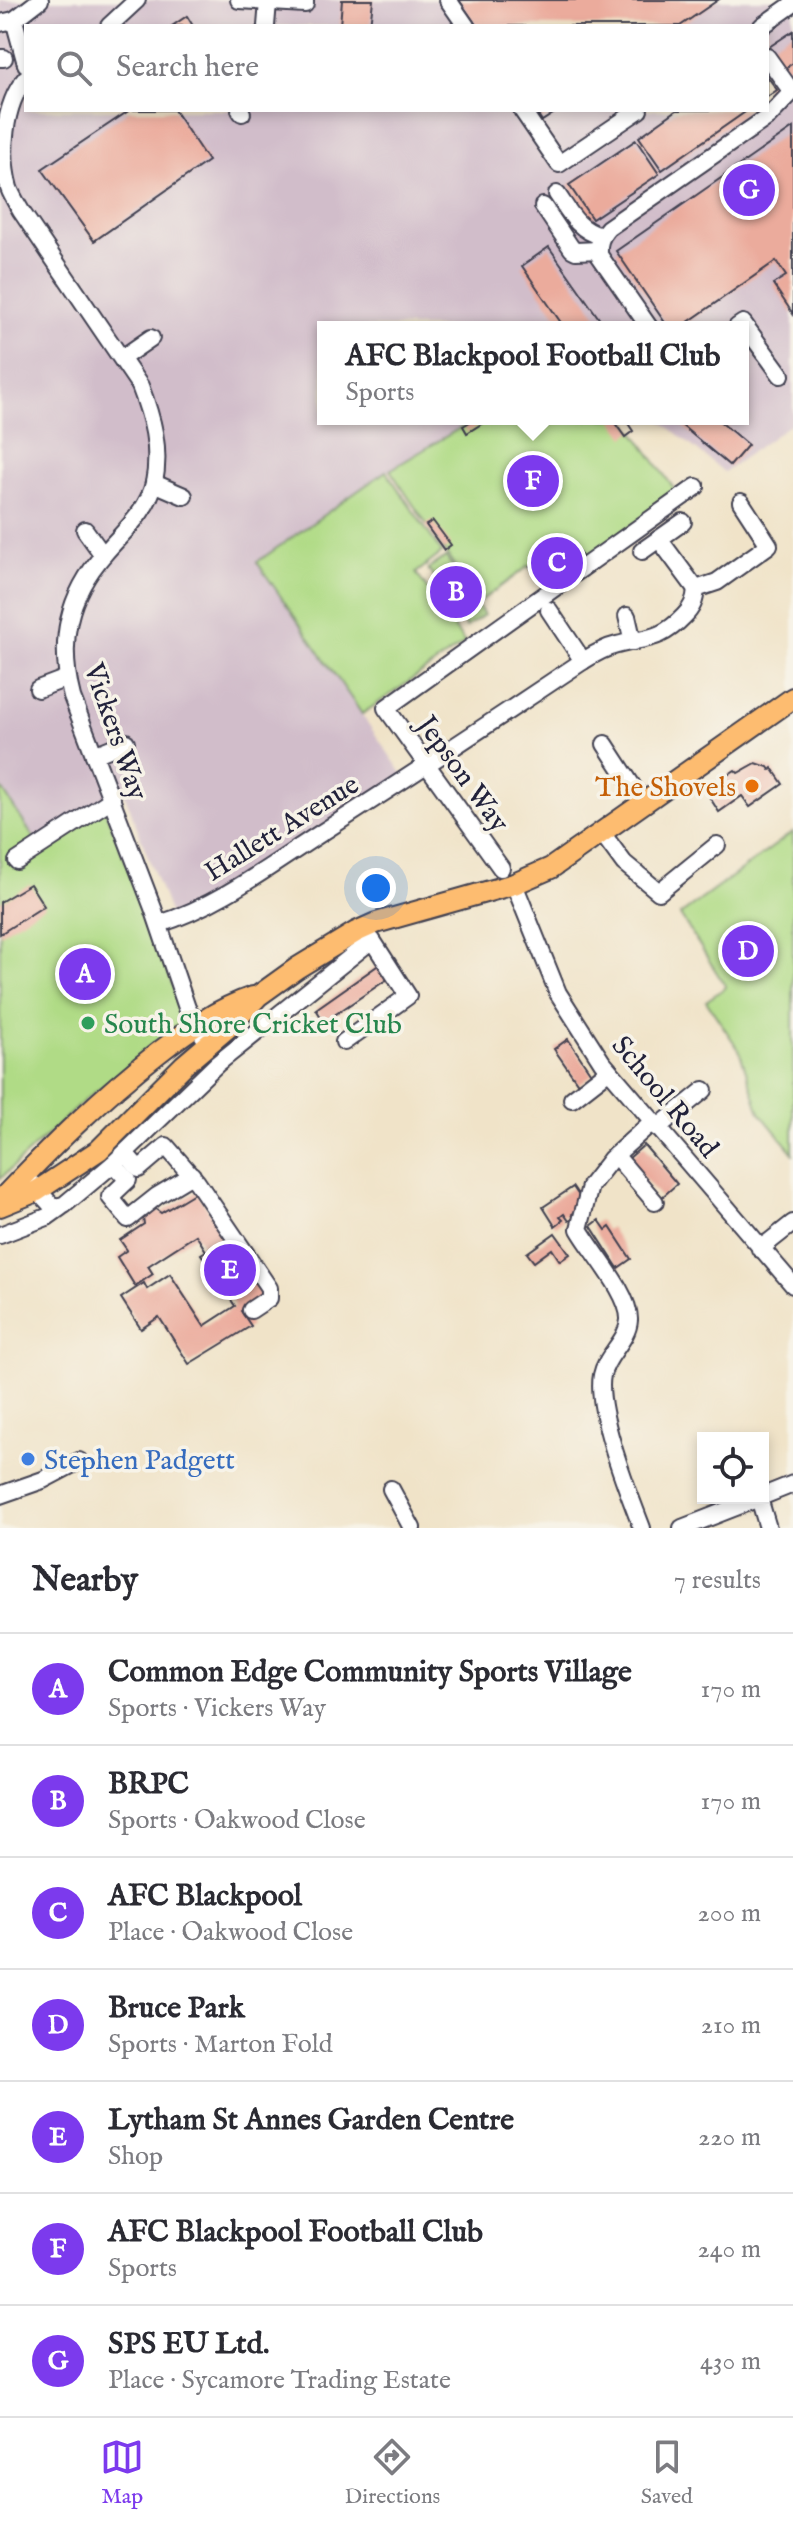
<!DOCTYPE html>
<html lang="en">
<head>
<meta charset="utf-8">
<style>
	body { margin:0; font-family:"IM FELL English",serif; background:#f2f2f3; color:#2b2b33 }
	.controls { position:absolute; right:24px; bottom:24px; display:grid; overflow:hidden; border-radius:0px; box-shadow:0 4px 12px #0003 }
	.controls button { width:72px; height:72px; display:grid; place-items:center; padding:0; border:0; border-bottom:2px solid #e1e1e2; background:#fff; color:#2b2b33; font:40px sans-serif }
	.you { position:absolute; left:376px; top:888px; width:28px; height:28px; margin:-20px; border:6px solid #fff; border-radius:50%; background:#1a73e8; box-shadow:0 0 0 12px #1a73e833 }
	.badge { display:grid; place-items:center; width:52px; height:52px; border-radius:50%; background:#7c3aed; color:#fff; font-size:26px; font-weight:700 }
	.pin { position:absolute; translate:-50% -50%; border:4px solid #fff; box-shadow:0 2px 8px #0006 }
	.popup { position:absolute; left:317px; top:321px; width:432px; height:104px; box-sizing:border-box; display:grid; place-content:center; border-radius:0px; background:#fff; filter:drop-shadow(0 2px 6px #0005); font-size:26px; white-space:nowrap; color:#7c7c81 }
	.popup b { font-size:30px; color:#2b2b33 }
	.popup::after { content:''; position:absolute; left:50%; top:100%; margin-left:-16px; border:16px solid transparent; border-top-color:#fff }
	.list { margin:0; padding:0; list-style:none }
	h2 { display:flex; justify-content:space-between; align-items:center; height:104px; margin:0; padding:0 32px; font-size:34px }
	h2 small { font-size:26px; font-weight:400; color:#7c7c81 }
	.list li { display:grid; grid-template-columns:52px 1fr auto; gap:24px; align-items:center; box-sizing:border-box; height:112px; padding:0 32px; border-top:2px solid #e1e1e2 }
	.list b { display:block; font-size:30px; white-space:nowrap }
	.list p { margin:0; font-size:26px; white-space:nowrap; color:#7c7c81 }
	.list em { font-size:26px; font-style:normal; color:#7c7c81 }
	.icon { flex:none; width:44px; height:44px; fill:none; stroke:currentColor; stroke-width:2; stroke-linecap:round; stroke-linejoin:round }
	.map { position:relative; flex:none; width:793px; height:1528px; overflow:hidden }
	.search { position:absolute; background:#fff; box-shadow:0 4px 12px #0003; left:24px; right:24px; top:24px; height:88px; display:flex; align-items:center; gap:20px; box-sizing:border-box; padding:0 28px; border-radius:0px; color:#7c7c81; font-size:30px }
	.sheet { height:888px; background:#fff }
	nav { display:flex; justify-content:space-around; align-items:center; box-sizing:border-box; height:112px; border-top:2px solid #e1e1e2; background:#fff; font-size:22px; color:#7c7c81 }
	nav a { display:grid; justify-items:center; gap:4px }
	nav .on { color:#7c3aed }
	.map>svg:first-child { display:block }
	.industrial { fill:#d1bdca; fill-rule:evenodd }
	.green { fill:#b0db86; stroke:#697e60; stroke-width:2 }
	.building { fill:#ebab9c }
	.lines { fill:none; stroke-linecap:round; stroke-linejoin:round }
	.minor-casing { stroke:#413f50; stroke-width:20 }
	.major-casing { stroke:#413f50; stroke-width:24 }
	.minor { stroke:#fff; stroke-width:16 }
	.major { stroke:#fdbc70; stroke-width:20 }
	.food-dot { fill:#e8710a; stroke:#f7f3e8; stroke-width:3 }
	.leisure-dot { fill:#2e9e5b; stroke:#f7f3e8; stroke-width:3 }
	.shop-dot { fill:#3f7fe0; stroke:#f7f3e8; stroke-width:3 }
	.labels { text-anchor:middle; stroke-width:7; stroke-linejoin:round; paint-order:stroke }
	.street-label { font-size:28px; fill:#22223b; stroke:#f7f3e8 }
	.food-label { font-size:28px; fill:#c56008; stroke:#f7f3e8; text-anchor:end }
	.leisure-label { font-size:28px; fill:#27864d; stroke:#f7f3e8; text-anchor:start }
	.shop-label { font-size:28px; fill:#366cbe; stroke:#f7f3e8; text-anchor:start }
</style>
</head>
<body>
<div class="map">
<svg width="793" height="1528" viewBox="0 0 793 1528">
	<rect width="100%" height="100%" fill="#f7f3e8"/>
	<filter id="ink" filterUnits="userSpaceOnUse"><feTurbulence type="fractalNoise" baseFrequency=".0125" numOctaves="2"/><feDisplacementMap in="SourceGraphic" scale="16" xChannelSelector="R" yChannelSelector="G"/><feConvolveMatrix kernelMatrix="1 2 1 2 8 2 1 2 1" color-interpolation-filters="sRGB"/></filter>
	<filter id="wash" filterUnits="userSpaceOnUse"><feTurbulence type="fractalNoise" baseFrequency=".006" numOctaves="4" result="noise"/><feDisplacementMap in="SourceGraphic" scale="32" xChannelSelector="R" yChannelSelector="G"/><feGaussianBlur stdDeviation="1.8" result="paint"/><feColorMatrix in="noise" values="0 0 0 0 0 0 0 0 0 0 0 0 0 0 0 0 0 1.4 0 .05"/><feComposite in="paint" operator="in"/></filter>
	<g filter="url(#wash)">
		<rect width="100%" height="100%" fill="#f0e3c8"/>
		<path class="industrial" d="M0,0H793V422L724,472L659,419H743V327H323V419H474L381,475L257,562L406,779L172,920L124,793L39,846L0,787ZM26,26H767V110H26Z"/>
		<g class="green">
			<path d="M475,419H625L677,493L546,588L529,566L479,602L390,470Z"/>
			<path d="M386,471L442,553L416,573L465,643L362,714L257,562Z"/>
			<path d="M446,557L484,615L466,627L428,569Z"/>
			<path d="M0,786L39,846L103,805L142,902L183,1015L178,1029L87,1098L0,1179Z"/>
			<path d="M793,832V1153L760,1113L739,1050L706,1001L726,987L680,915Z"/>
		</g>
		<g id="blocks">
			<g class="building">
				<path d="M342,0H373L370,26H340Z"/>
				<path d="M459,0H718L680,26H477Z"/>
				<path d="M187,16L193,26H172Z"/>
				<path d="M793,31V63L784,69L769,47Z"/>
				<path d="M767,76L777,90L767,97Z"/>
				<path d="M130,110H174L208,161L94,241L42,169Z"/>
				<path d="M535,110H559L542,121Z"/>
				<path d="M677,110H748L662,170L639,137Z"/>
				<path d="M793,128V314L773,284L786,276L776,261L681,327H668L616,251Z"/>
				<path d="M636,140L659,174L592,219L569,185Z"/>
				<path d="M549,247L605,327H564L522,266Z"/>
				<path d="M475,419H489L467,433L463,426Z"/>
				<path d="M612,419H625L633,431L625,437Z"/>
				<path d="M674,419H717L748,445L730,466Z"/>
				<path d="M433,521L451,545L444,550L426,525Z"/>
				<path d="M568,538L584,559L546,588L530,566Z"/>
				<path d="M756,763L768,767L770,770L772,768L783,784L750,807L742,796L719,812L710,798L725,788L720,780L735,770L738,773Z"/>
				<path d="M30,884L44,906L0,934V902Z"/>
				<path d="M380,964L389,978L324,1022L316,1009Z"/>
				<path d="M568,1039L592,1075L579,1085L554,1049Z"/>
				<path d="M644,1145L677,1184L661,1198L628,1159Z"/>
				<path d="M573,1187L585,1205L572,1214L574,1218L569,1221L564,1214L560,1217L563,1220L555,1226L543,1207Z"/>
				<path d="M196,1192L265,1295L241,1311L251,1326L189,1364L159,1317L141,1329L121,1298L144,1283L147,1289L170,1274L204,1326L235,1306L201,1254L206,1251L196,1235L148,1266L153,1274L135,1286L117,1257L127,1250L120,1240L144,1224L143,1217L154,1208L161,1213Z"/>
				<path d="M599,1220L606,1230L610,1227L631,1259L618,1268L591,1226Z"/>
				<path d="M555,1233L570,1254L560,1261L552,1249L534,1262L527,1253Z"/>
			</g>
		</g>
	</g>
	<g filter="url(#ink)">
		<use href="#blocks" fill-opacity="0" stroke="#413f50" stroke-width="2"/>
		<g class="lines">
			<g class="minor-casing">
				<g id="minor">
					<path d="M239,0L305,4V0"/>
					<path d="M448,0L466,26"/>
					<path d="M14,20L40,0"/>
					<path d="M0,23L14,20L26,64"/>
					<path d="M109,26L137,0"/>
					<path d="M266,26L268,2"/>
					<path d="M762,26L793,4"/>
					<path d="M767,57L792,92"/>
					<path d="M0,58H4"/>
					<path d="M26,78C3,105 0,155 9,188C12,196 17,204 21,211L140,386C152,417 161,448 154,483C148,511 123,532 105,553C67,596 58,642 72,697L153,908L187,1008L208,1044"/>
					<path d="M240,110L242,113"/>
					<path d="M522,110L559,164L639,110"/>
					<path d="M557,194C570,213 578,230 601,236"/>
					<path d="M543,206L572,249L576,251L599,250"/>
					<path d="M649,327L599,255C598,244 600,237 608,228L768,117L793,91"/>
					<path d="M737,327L743,323L781,375"/>
					<path d="M122,358L151,338"/>
					<path d="M154,483L184,496"/>
					<path d="M85,530L103,555"/>
					<path d="M659,539L696,589"/>
					<path d="M642,551L683,522"/>
					<path d="M549,610L583,661"/>
					<path d="M627,616L633,642"/>
					<path d="M38,689L67,678"/>
					<path d="M605,744L644,804"/>
					<path d="M94,755L126,742"/>
					<path d="M602,833L624,863L659,892L717,845"/>
					<path d="M17,861L112,799"/>
					<path d="M501,868L386,708L696,487"/>
					<path d="M514,884L558,993L602,1062L793,1285"/>
					<path d="M159,924C217,906 267,868 318,835C407,778 495,720 583,661C594,654 604,648 617,645C647,637 660,641 684,616C692,608 695,601 696,589L717,582L769,545L741,502"/>
					<path d="M572,1099L608,1071"/>
					<path d="M657,1128L704,1090"/>
					<path d="M125,1153L139,1169L166,1146L197,1182L269,1288V1298L251,1310"/>
					<path d="M615,1155L655,1202"/>
					<path d="M113,1164L128,1180L110,1197L128,1219L157,1196L192,1175"/>
					<path d="M31,1183L53,1207L64,1205L113,1164L217,1064L372,940L408,996L344,1042"/>
					<path d="M0,1235L47,1217L61,1207"/>
					<path d="M760,1249L793,1223"/>
					<path d="M391,1489L412,1528"/>
					<path d="M0,1495L43,1480L79,1461"/>
					<path d="M763,1496L793,1484"/>
					<path d="M759,1498L768,1528"/>
					<path d="M642,1528C629,1494 595,1409 602,1375C606,1355 628,1340 629,1320C630,1294 592,1252 579,1229L590,1186L611,1159L652,1122"/>
					<path d="M682,1528L759,1498"/>
				</g>
			</g>
			<g class="major-casing">
				<g id="major">
					<path d="M0,1201C50,1148 100,1098 158,1053C188,1030 217,1009 253,997"/>
					<path d="M0,1206L37,1191L99,1150L184,1065L231,1025L258,996L297,968L356,932L376,923L514,884L551,868L793,698"/>
				</g>
			</g>
			<use href="#minor" class="minor"/>
			<use href="#major" class="major"/>
		</g>
	</g>
	<circle class="food-dot" cx="752" cy="786" r="8"/>
	<circle class="leisure-dot" cx="88" cy="1023" r="8"/>
	<circle class="shop-dot" cx="28" cy="1459" r="8"/>
	<g class="labels">
		<g class="street-label">
			<text transform="translate(117 731) rotate(71)" y="10">Vickers Way</text>
			<text transform="translate(464 773) rotate(54)" y="10">Jepson Way</text>
			<text transform="translate(281 827) rotate(-32)" y="10">Hallett Avenue</text>
			<text transform="translate(666 1096) rotate(50)" y="10">School Road</text>
		</g>
		<g class="food-label">
			<text x="736" y="796">The Shovels</text>
		</g>
		<g class="leisure-label">
			<text x="104" y="1033">South Shore Cricket Club</text>
		</g>
		<g class="shop-label">
			<text x="44" y="1469">Stephen Padgett</text>
		</g>
	</g>
</svg>
<div class="controls">
<button><svg class="icon" aria-label="locate" viewBox="0 0 24 24"><circle cx="12" cy="12" r="6"/><path d="M12 2v4M12 18v4M2 12h4M18 12h4"/></svg></button>
</div>
<div class="you"></div>
<div class="pin badge" style="left:85px;top:974px">A</div>
<div class="pin badge" style="left:456px;top:592px">B</div>
<div class="pin badge" style="left:557px;top:563px">C</div>
<div class="pin badge" style="left:748px;top:951px">D</div>
<div class="pin badge" style="left:230px;top:1270px">E</div>
<div class="pin badge" style="left:533px;top:481px">F</div>
<div class="popup"><b>AFC Blackpool Football Club</b>Sports</div>
<div class="pin badge" style="left:749px;top:190px">G</div>
<div class="search"><svg class="icon" aria-label="search" viewBox="0 0 24 24"><circle cx="10" cy="10" r="6"/><path d="M15 15l6 6"/></svg>Search here</div>
</div>
<section class="sheet">
<h2>Nearby<small>7 results</small></h2>
<ul class="list">
<li><span class="badge">A</span><div><b>Common Edge Community Sports Village</b><p>Sports · Vickers Way</p></div><em>170 m</em></li>
<li><span class="badge">B</span><div><b>BRPC</b><p>Sports · Oakwood Close</p></div><em>170 m</em></li>
<li><span class="badge">C</span><div><b>AFC Blackpool</b><p>Place · Oakwood Close</p></div><em>200 m</em></li>
<li><span class="badge">D</span><div><b>Bruce Park</b><p>Sports · Marton Fold</p></div><em>210 m</em></li>
<li><span class="badge">E</span><div><b>Lytham St Annes Garden Centre</b><p>Shop</p></div><em>220 m</em></li>
<li><span class="badge">F</span><div><b>AFC Blackpool Football Club</b><p>Sports</p></div><em>240 m</em></li>
<li><span class="badge">G</span><div><b>SPS EU Ltd.</b><p>Place · Sycamore Trading Estate</p></div><em>430 m</em></li>
</ul>
</section>
<nav>
<a class="on"><svg class="icon" aria-label="map" viewBox="0 0 24 24"><path d="M3 6l6-2 6 2 6-2v14l-6 2-6-2-6 2zM9 4v14M15 6v14"/></svg>Map</a>
<a><svg class="icon" aria-label="directions" viewBox="0 0 24 24"><path d="M12 3l9 9-9 9-9-9zM9 14v-3h6M13 9l2 2-2 2"/></svg>Directions</a>
<a><svg class="icon" aria-label="saved" viewBox="0 0 24 24"><path d="M7 4h10v16l-5-4-5 4z"/></svg>Saved</a>
</nav>
</body>
</html>
